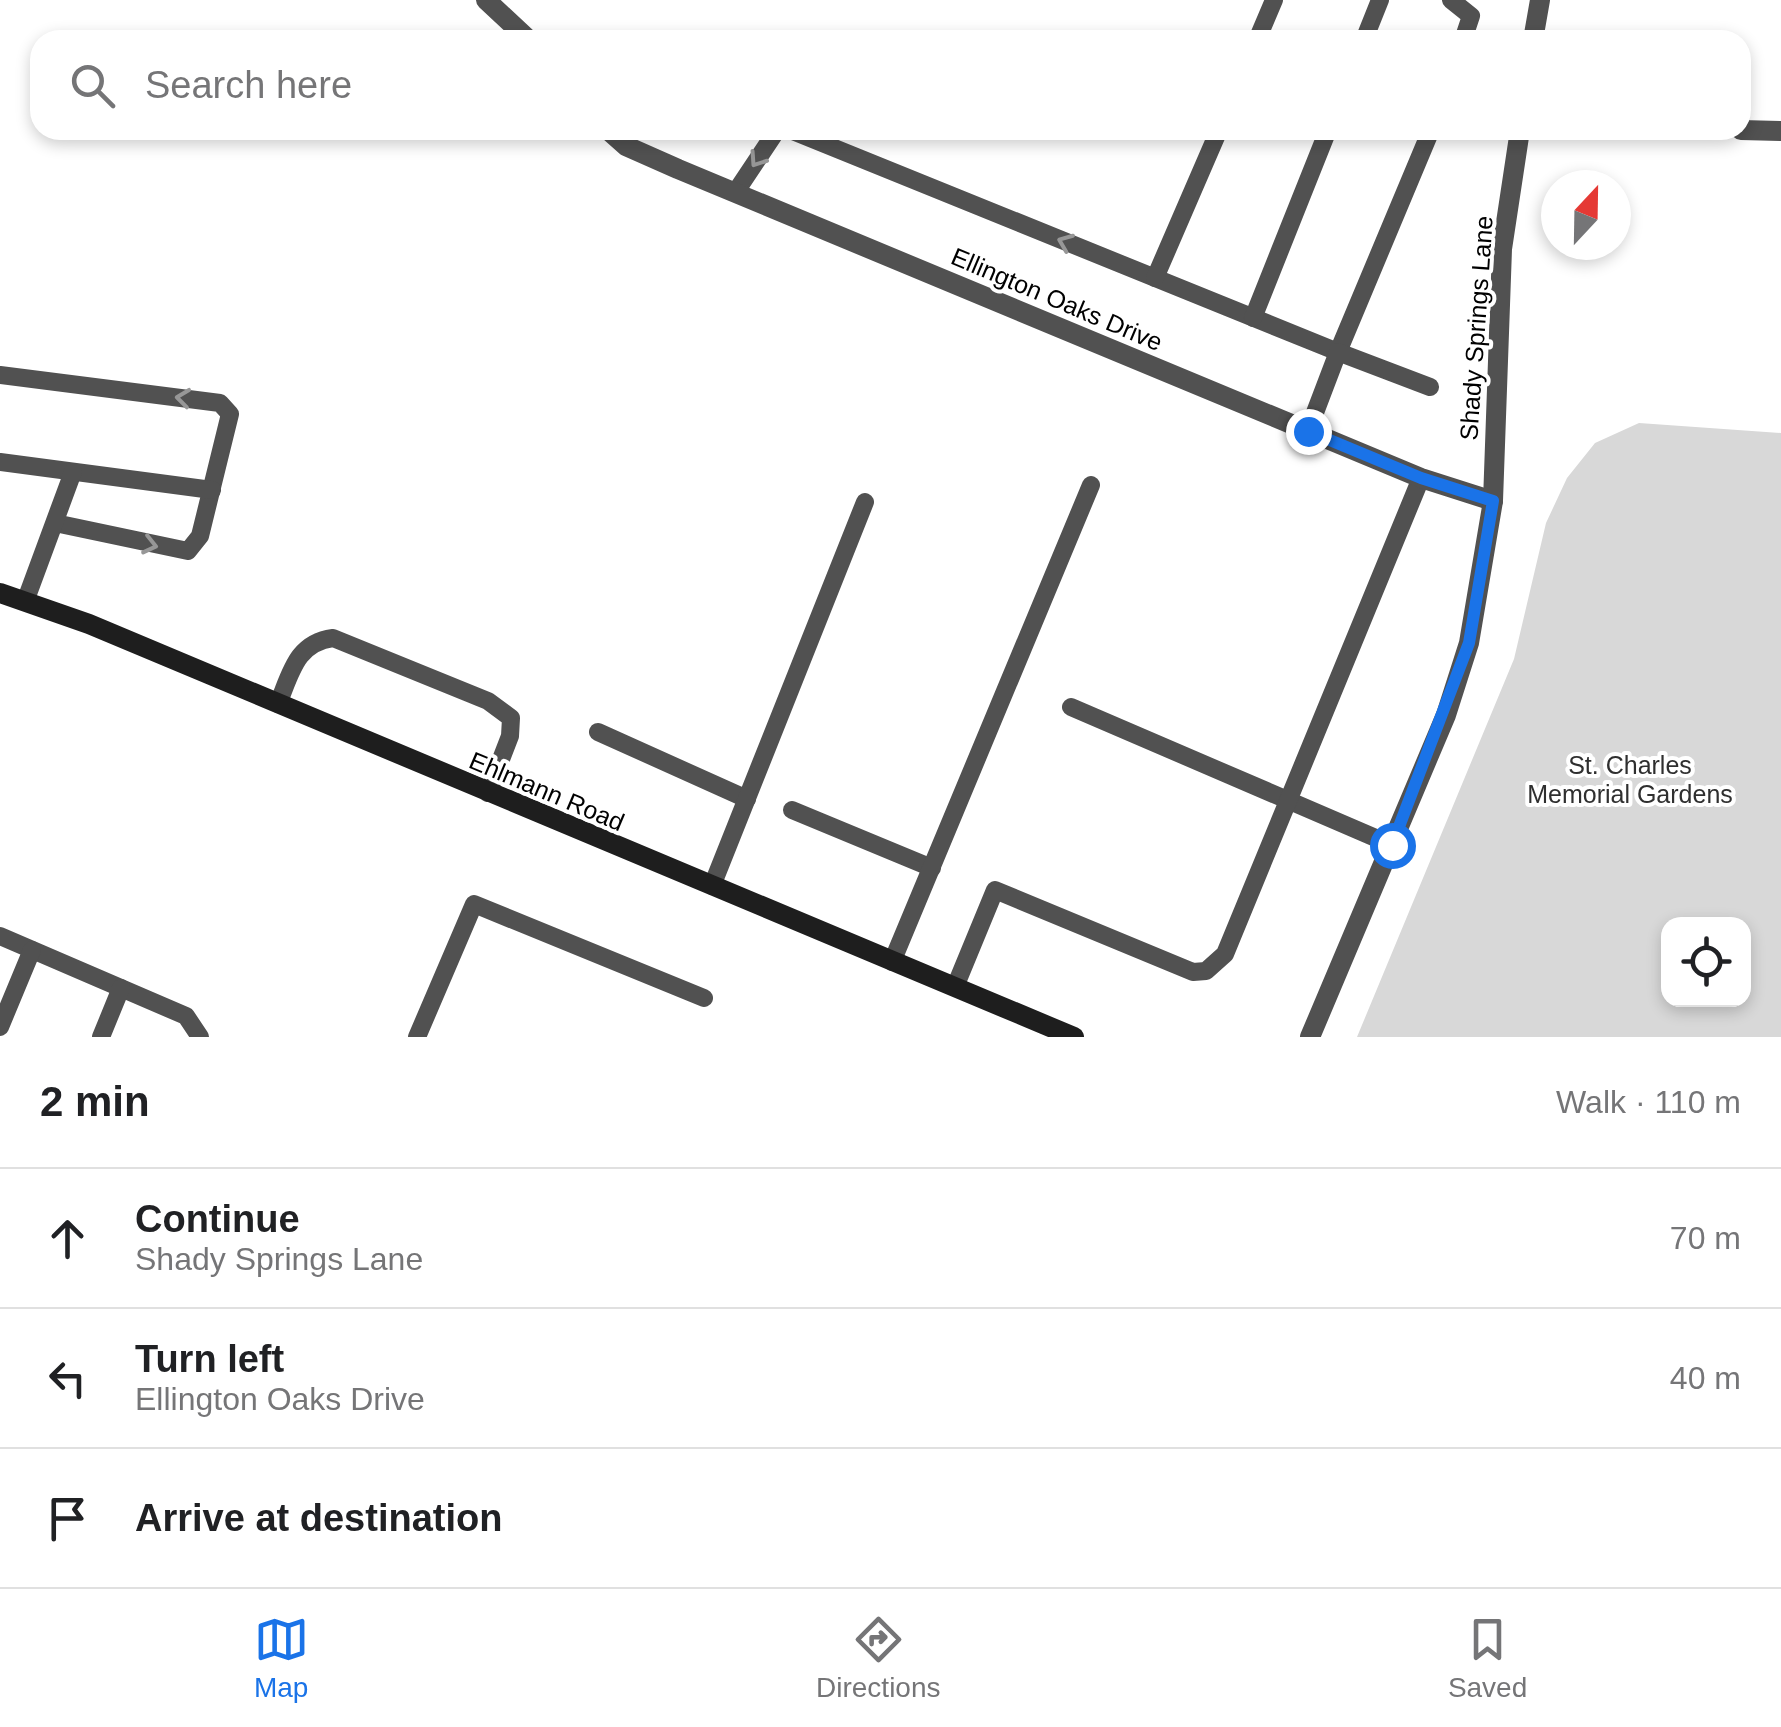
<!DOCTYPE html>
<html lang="en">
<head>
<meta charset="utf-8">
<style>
	body { margin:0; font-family:Arial,sans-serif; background:#f2f2f2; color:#202124 }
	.controls { position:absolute; right:30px; bottom:30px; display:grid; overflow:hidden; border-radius:20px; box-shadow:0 5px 15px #0003 }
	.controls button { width:90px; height:90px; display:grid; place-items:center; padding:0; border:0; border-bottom:2px solid #e0e0e0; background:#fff; color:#202124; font:50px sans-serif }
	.compass { position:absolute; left:1541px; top:170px; width:90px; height:90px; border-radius:50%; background:#fff; box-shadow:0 5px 15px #0003; rotate:22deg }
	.stop { position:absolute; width:30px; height:30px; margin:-22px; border:8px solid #1a73e8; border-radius:50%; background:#fff }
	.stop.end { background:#1a73e8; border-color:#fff; box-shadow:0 2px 10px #0008 }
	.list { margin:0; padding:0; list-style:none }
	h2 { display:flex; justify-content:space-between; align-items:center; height:130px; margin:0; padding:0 40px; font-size:42px }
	h2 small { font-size:32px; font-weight:400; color:#757577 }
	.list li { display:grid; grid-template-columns:65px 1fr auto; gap:30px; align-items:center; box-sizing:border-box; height:140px; padding:0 40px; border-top:2px solid #e0e0e0 }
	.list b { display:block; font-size:38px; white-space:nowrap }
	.list p { margin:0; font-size:32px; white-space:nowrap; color:#757577 }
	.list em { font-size:32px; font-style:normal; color:#757577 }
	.icon { flex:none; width:55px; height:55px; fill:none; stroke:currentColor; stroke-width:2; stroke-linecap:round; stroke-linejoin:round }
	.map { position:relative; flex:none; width:1781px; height:1037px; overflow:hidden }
	.search { position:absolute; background:#fff; box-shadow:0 5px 15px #0003; left:30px; right:30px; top:30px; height:110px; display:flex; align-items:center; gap:25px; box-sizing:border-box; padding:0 35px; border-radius:30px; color:#757577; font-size:38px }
	.sheet { height:550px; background:#fff }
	nav { display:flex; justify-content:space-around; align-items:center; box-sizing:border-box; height:140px; border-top:2px solid #e0e0e0; background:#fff; font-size:28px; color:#757577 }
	nav a { display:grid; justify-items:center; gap:5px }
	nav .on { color:#1a73e8 }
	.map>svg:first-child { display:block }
	.green { fill:#d8d8d8; fill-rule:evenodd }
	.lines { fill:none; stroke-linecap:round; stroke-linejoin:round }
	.lane { stroke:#515151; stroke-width:18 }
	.street { stroke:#515151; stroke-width:20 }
	.secondary { stroke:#1e1e1e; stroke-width:20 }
	.oneway { stroke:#979797 }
	.route { stroke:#1a73e8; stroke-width:12 }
	.labels { text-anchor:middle; stroke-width:8; stroke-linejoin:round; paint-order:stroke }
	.street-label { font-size:25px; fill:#000; stroke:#fff }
	.park-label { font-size:25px; fill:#2f2f2f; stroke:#fff }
</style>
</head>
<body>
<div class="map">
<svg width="1781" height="1037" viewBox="0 0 1781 1037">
	<rect width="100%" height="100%" fill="#fff"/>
	<path class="green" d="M1639,423L1781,433V1037H1357L1514,659L1546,523L1567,478L1595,443ZM1668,924H1744V999H1668Z"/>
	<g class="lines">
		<g class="lane">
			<path d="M1451,0L1471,16L1463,40"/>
			<path d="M1257,40L1274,0"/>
			<path d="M1364,40L1380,0"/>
			<path d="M790,130L1338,352L1431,130"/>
			<path d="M737,190L777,130"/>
			<path d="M1155,278L1219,130"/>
			<path d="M1253,318L1328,130"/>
			<path d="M0,375L220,403L230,414L200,536L188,551L55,523"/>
			<path d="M1308,431L1338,352L1430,387"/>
			<path d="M0,462L212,490"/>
			<path d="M25,602L73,472"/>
			<path d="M278,704C291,673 296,643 333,638L488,701L511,718L510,736L488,793"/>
			<path d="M1071,707L1392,845"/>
			<path d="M598,732L747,799"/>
			<path d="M792,810L932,868"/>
			<path d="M712,886L865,502"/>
			<path d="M0,936L186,1016L200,1037"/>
			<path d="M892,962L1091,485"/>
			<path d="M955,987L995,890L1193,972L1206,971L1225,954L1421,478"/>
			<path d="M0,1027L32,950"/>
			<path d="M101,1037L121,988"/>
			<path d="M417,1037L474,904L704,998"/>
		</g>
		<g class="street">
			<path d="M486,0L529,40"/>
			<path d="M1533,40L1540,0"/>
			<path d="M608,130L626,146L678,169L1421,478L1493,501"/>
			<path d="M1741,130L1781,131"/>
			<path d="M1310,1037L1446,715L1469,643L1493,501L1502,249L1520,130"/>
		</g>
		<path class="secondary" d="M0,593L89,624L1074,1037"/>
	</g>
	<defs><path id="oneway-chevron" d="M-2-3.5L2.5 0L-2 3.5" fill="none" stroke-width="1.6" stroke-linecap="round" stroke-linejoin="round" transform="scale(2.5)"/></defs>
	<g class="oneway">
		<use href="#oneway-chevron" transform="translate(757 160) rotate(124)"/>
		<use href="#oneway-chevron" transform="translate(1065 242) rotate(-158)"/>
		<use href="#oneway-chevron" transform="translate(183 398) rotate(-173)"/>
		<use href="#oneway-chevron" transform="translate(150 545) rotate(13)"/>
	</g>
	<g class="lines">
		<path class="route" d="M1308,431L1421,478L1493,501L1469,643L1392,845"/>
	</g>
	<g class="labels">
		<g class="street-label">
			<text transform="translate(1057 299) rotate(23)" y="9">Ellington Oaks Drive</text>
			<text transform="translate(1476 328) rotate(-86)" y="9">Shady Springs Lane</text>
			<text transform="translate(547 791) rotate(23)" y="9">Ehlmann Road</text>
		</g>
		<g class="park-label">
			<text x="1630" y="774">St. Charles<tspan x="1630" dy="29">Memorial Gardens</tspan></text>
		</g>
	</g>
</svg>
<div class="controls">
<button><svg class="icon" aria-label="locate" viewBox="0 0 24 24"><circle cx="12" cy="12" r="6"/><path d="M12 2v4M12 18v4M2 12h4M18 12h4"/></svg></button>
</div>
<svg class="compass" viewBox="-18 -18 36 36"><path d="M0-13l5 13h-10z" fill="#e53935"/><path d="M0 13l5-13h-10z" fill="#757577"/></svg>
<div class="stop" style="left:1392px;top:845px"></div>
<div class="stop end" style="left:1308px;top:431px"></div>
<div class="search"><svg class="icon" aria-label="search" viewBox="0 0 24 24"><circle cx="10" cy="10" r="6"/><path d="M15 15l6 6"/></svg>Search here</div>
</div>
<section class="sheet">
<h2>2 min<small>Walk · 110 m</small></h2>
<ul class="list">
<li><svg class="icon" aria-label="ahead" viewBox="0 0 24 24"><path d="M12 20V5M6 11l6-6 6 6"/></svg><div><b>Continue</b><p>Shady Springs Lane</p></div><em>70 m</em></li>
<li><svg class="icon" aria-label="left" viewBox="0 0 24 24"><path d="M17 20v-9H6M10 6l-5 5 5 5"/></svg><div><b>Turn left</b><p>Ellington Oaks Drive</p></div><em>40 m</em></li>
<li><svg class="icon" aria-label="arrive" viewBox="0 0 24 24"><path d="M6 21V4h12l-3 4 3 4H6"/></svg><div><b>Arrive at destination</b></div></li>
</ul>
</section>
<nav>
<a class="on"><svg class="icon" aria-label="map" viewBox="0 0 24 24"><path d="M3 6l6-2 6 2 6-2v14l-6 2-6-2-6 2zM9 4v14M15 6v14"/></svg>Map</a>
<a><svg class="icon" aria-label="directions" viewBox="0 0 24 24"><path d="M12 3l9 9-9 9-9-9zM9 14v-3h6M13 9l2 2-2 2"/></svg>Directions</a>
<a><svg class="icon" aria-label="saved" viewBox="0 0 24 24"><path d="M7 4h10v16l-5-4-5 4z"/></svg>Saved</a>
</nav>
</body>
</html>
